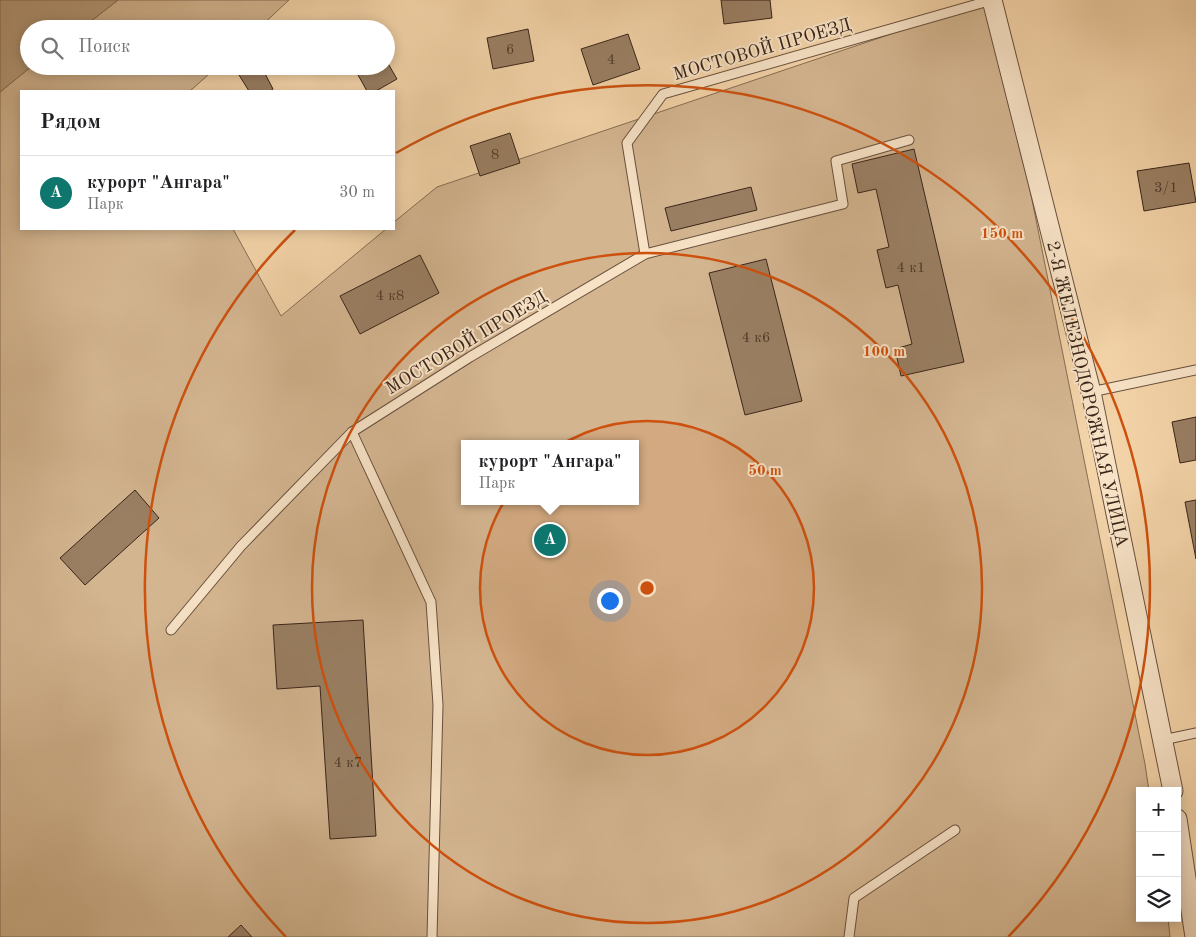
<!DOCTYPE html>
<html lang="ru">
<head>
<meta charset="utf-8">
<style>
	body { margin:0; font-family:"Old Standard TT",serif; background:#f6f6f6; color:#202124 }
	.controls { position:absolute; right:15px; bottom:15px; display:grid; overflow:hidden; border-radius:0px; box-shadow:0 2px 12px #0003 }
	.controls button { width:45px; height:45px; display:grid; place-items:center; padding:0; border:0; border-bottom:1px solid #e0e0e0; background:#fff; color:#202124; font:25px sans-serif }
	.you { position:absolute; left:609px; top:600px; width:18px; height:18px; margin:-12px; border:4px solid #fff; border-radius:50%; background:#1a73e8; box-shadow:0 0 0 8px #1a73e833 }
	.badge { display:grid; place-items:center; width:32px; height:32px; border-radius:50%; background:#0f766e; color:#fff; font-size:16px; font-weight:700 }
	.pin { position:absolute; translate:-50% -50%; border:2px solid #fff; box-shadow:0 1px 5px #0006 }
	.popup { position:absolute; left:461px; top:440px; width:178px; height:65px; box-sizing:border-box; display:grid; place-content:center; border-radius:0px; background:#fff; filter:drop-shadow(0 1px 4px #0005); font-size:16px; white-space:nowrap; color:#757577 }
	.popup b { font-size:19px; color:#202124 }
	.popup::after { content:''; position:absolute; left:50%; top:100%; margin-left:-10px; border:10px solid transparent; border-top-color:#fff }
	.list { margin:0; padding:0; list-style:none }
	h2 { display:flex; justify-content:space-between; align-items:center; height:65px; margin:0; padding:0 20px; font-size:21px }
	h2 small { font-size:16px; font-weight:400; color:#757577 }
	.list li { display:grid; grid-template-columns:32px 1fr auto; gap:15px; align-items:center; box-sizing:border-box; height:75px; padding:0 20px; border-top:1px solid #e0e0e0 }
	.list b { display:block; font-size:19px; white-space:nowrap }
	.list p { margin:0; font-size:16px; white-space:nowrap; color:#757577 }
	.list em { font-size:16px; font-style:normal; color:#757577 }
	.icon { flex:none; width:28px; height:28px; fill:none; stroke:currentColor; stroke-width:2; stroke-linecap:round; stroke-linejoin:round }
	.map { position:relative; flex:none; width:1196px; height:937px; overflow:hidden }
	.search { position:absolute; background:#fff; box-shadow:0 2px 12px #0003; left:20px; top:20px; width:375px; height:55px; display:flex; align-items:center; gap:12px; box-sizing:border-box; padding:0 18px; border-radius:28px; color:#757577; font-size:19px }
	.panel { position:absolute; background:#fff; box-shadow:0 2px 12px #0003; left:20px; top:90px; width:375px; height:140px; border-radius:0px }
	.map>svg:first-child { display:block }
	.green { fill:#d3b590; stroke:#866d54; fill-rule:evenodd }
	.water { fill:#b49877; stroke:#836a51 }
	.building { fill:#9a7f63; stroke:#392519 }
	.lines { fill:none; stroke-linecap:round; stroke-linejoin:round }
	.lane-casing { stroke:#68503d; stroke-width:11 }
	.street-casing { stroke:#68503d; stroke-width:21 }
	.lane { stroke:#f7e2c6; stroke-width:9 }
	.street { stroke:#f7e2c6; stroke-width:19 }
	.ring { fill:none; stroke:#ce510e; stroke-width:2.5 }
	.labels { text-anchor:middle; stroke-width:4; stroke-linejoin:round; paint-order:stroke }
	.number-label { font-size:15px; fill:#513c2c }
	.street-label { font-size:18px; fill:#392519; stroke:#f7e2c6 }
	.centre { fill:#ce510e; stroke:#f7e2c6; stroke-width:2.5 }
	.ring-label { font-size:15px; text-anchor:middle; font-weight:bold; fill:#ce510e; stroke:#f7e2c6; stroke-width:4; stroke-linejoin:round; paint-order:stroke }
</style>
</head>
<body>
<div class="map">
<svg width="1196" height="937" viewBox="0 0 1196 937">
	<rect width="100%" height="100%" fill="#f3d3a8"/>
	<filter id="stains"><feTurbulence type="fractalNoise" baseFrequency=".004" numOctaves="4"/><feColorMatrix values="0 0 0 0 .2 0 0 0 0 .09 0 0 0 0 .02 0 0 0 .5 -.17"/></filter>
	<radialGradient id="worn" r=".72"><stop offset=".6" stop-color="#630" stop-opacity="0"/><stop offset="1" stop-color="#630" stop-opacity=".3"/></radialGradient>
	<g class="green">
		<path d="M118,0H289L258,29H81Z"/>
		<path d="M992,0L1145,764L1149,791H1140V918H1168L1170,937H0V92L32,66H218L190,91H21V229H233L281,316L386,229H394V222L437,187ZM465,444H635V501H465Z"/>
	</g>
	<path class="water" d="M0,0H118L81,29H29V66H32L0,92Z"/>
	<g class="building">
		<path d="M721,0H770L772,18L724,24Z"/>
		<path d="M528,29L534,61L493,69L487,38Z"/>
		<path d="M628,34L640,69L593,85L581,49Z"/>
		<path d="M386,60L397,79L376,91H367L353,66H386Z"/>
		<path d="M254,66H261L273,89L270,91H249L239,75Z"/>
		<path d="M510,133L520,163L480,176L470,146Z"/>
		<path d="M914,149L964,362L901,376L895,349L912,344L898,285L886,288L877,250L889,247L876,189L858,193L852,164Z"/>
		<path d="M1189,163L1196,202L1144,211L1137,171Z"/>
		<path d="M751,187L757,210L671,231L665,208Z"/>
		<path d="M420,255L439,293L360,334L340,296Z"/>
		<path d="M766,259L802,401L745,415L709,273Z"/>
		<path d="M1196,417V460L1180,463L1172,422Z"/>
		<path d="M135,490L159,518L85,585L60,558Z"/>
		<path d="M1196,500V559L1185,502Z"/>
		<path d="M363,620L376,836L330,839L320,686L277,689L273,625Z"/>
		<path d="M241,925L252,937H228Z"/>
	</g>
	<g class="lines">
		<g class="lane-casing">
			<g id="lane">
				<path d="M645,254L843,204L836,161L909,140"/>
				<path d="M1091,392L1196,370"/>
				<path d="M352,432L431,602L438,705L432,937"/>
				<path d="M171,630L241,546L352,432L470,357L645,254L627,143L663,94L992,0"/>
				<path d="M1163,740L1196,733"/>
				<path d="M849,937L854,898L955,830"/>
			</g>
		</g>
		<g class="street-casing">
			<g id="street">
				<path d="M992,0L1091,392L1173,791"/>
				<path d="M1177,819L1195,937"/>
			</g>
		</g>
		<use href="#lane" class="lane"/>
		<use href="#street" class="street"/>
	</g>
	<circle cx="647" cy="588" r="167" fill="#ce510e" fill-opacity=".12"/>
	<g class="ring">
		<circle cx="647" cy="588" r="167"/>
		<circle cx="647" cy="588" r="335"/>
		<path d="M286 937A502 502 0 0 1 295 230M396 153A502 502 0 0 1 1008 937"/>
	</g>
	<g class="labels">
		<g class="number-label">
			<text x="510" y="54">6</text>
			<text x="611" y="64">4</text>
			<text x="495" y="159">8</text>
			<text x="1166" y="192">3/1</text>
			<text x="911" y="272">4 к1</text>
			<text x="390" y="300">4 к8</text>
			<text x="756" y="342">4 к6</text>
			<text x="348" y="767">4 к7</text>
		</g>
		<g class="street-label">
			<text transform="translate(762 49) rotate(-16)" y="6">МОСТОВОЙ ПРОЕЗД</text>
			<text transform="translate(466 342) rotate(-31)" y="6">МОСТОВОЙ ПРОЕЗД</text>
			<text transform="translate(1088 394) rotate(77)" y="6">2-Я ЖЕЛЕЗНОДОРОЖНАЯ УЛИЦА</text>
		</g>
	</g>
	<circle cx="647" cy="588" r="8" class="centre"/>
	<g class="ring-label">
		<text x="1002" y="238">150 m</text>
		<text x="884" y="356">100 m</text>
		<text x="765" y="475">50 m</text>
	</g>
	<rect width="100%" height="100%" filter="url(#stains)"/>
	<rect width="100%" height="100%" fill="url(#worn)"/>
</svg>
<div class="controls">
<button>+</button>
<button>−</button>
<button><svg class="icon" aria-label="layers" viewBox="0 0 24 24"><path d="M12 4l9 5-9 5-9-5zM3 14l9 5 9-5"/></svg></button>
</div>
<div class="you"></div>
<div class="pin badge" style="left:550px;top:540px">A</div>
<div class="popup"><b>курорт &quot;Ангара&quot;</b>Парк</div>
<div class="search"><svg class="icon" aria-label="search" viewBox="0 0 24 24"><circle cx="10" cy="10" r="6"/><path d="M15 15l6 6"/></svg>Поиск</div>
<section class="panel">
<h2>Рядом<small></small></h2>
<ul class="list">
<li><span class="badge">A</span><div><b>курорт &quot;Ангара&quot;</b><p>Парк</p></div><em>30 m</em></li>
</ul>
</section>
</div>
</body>
</html>
